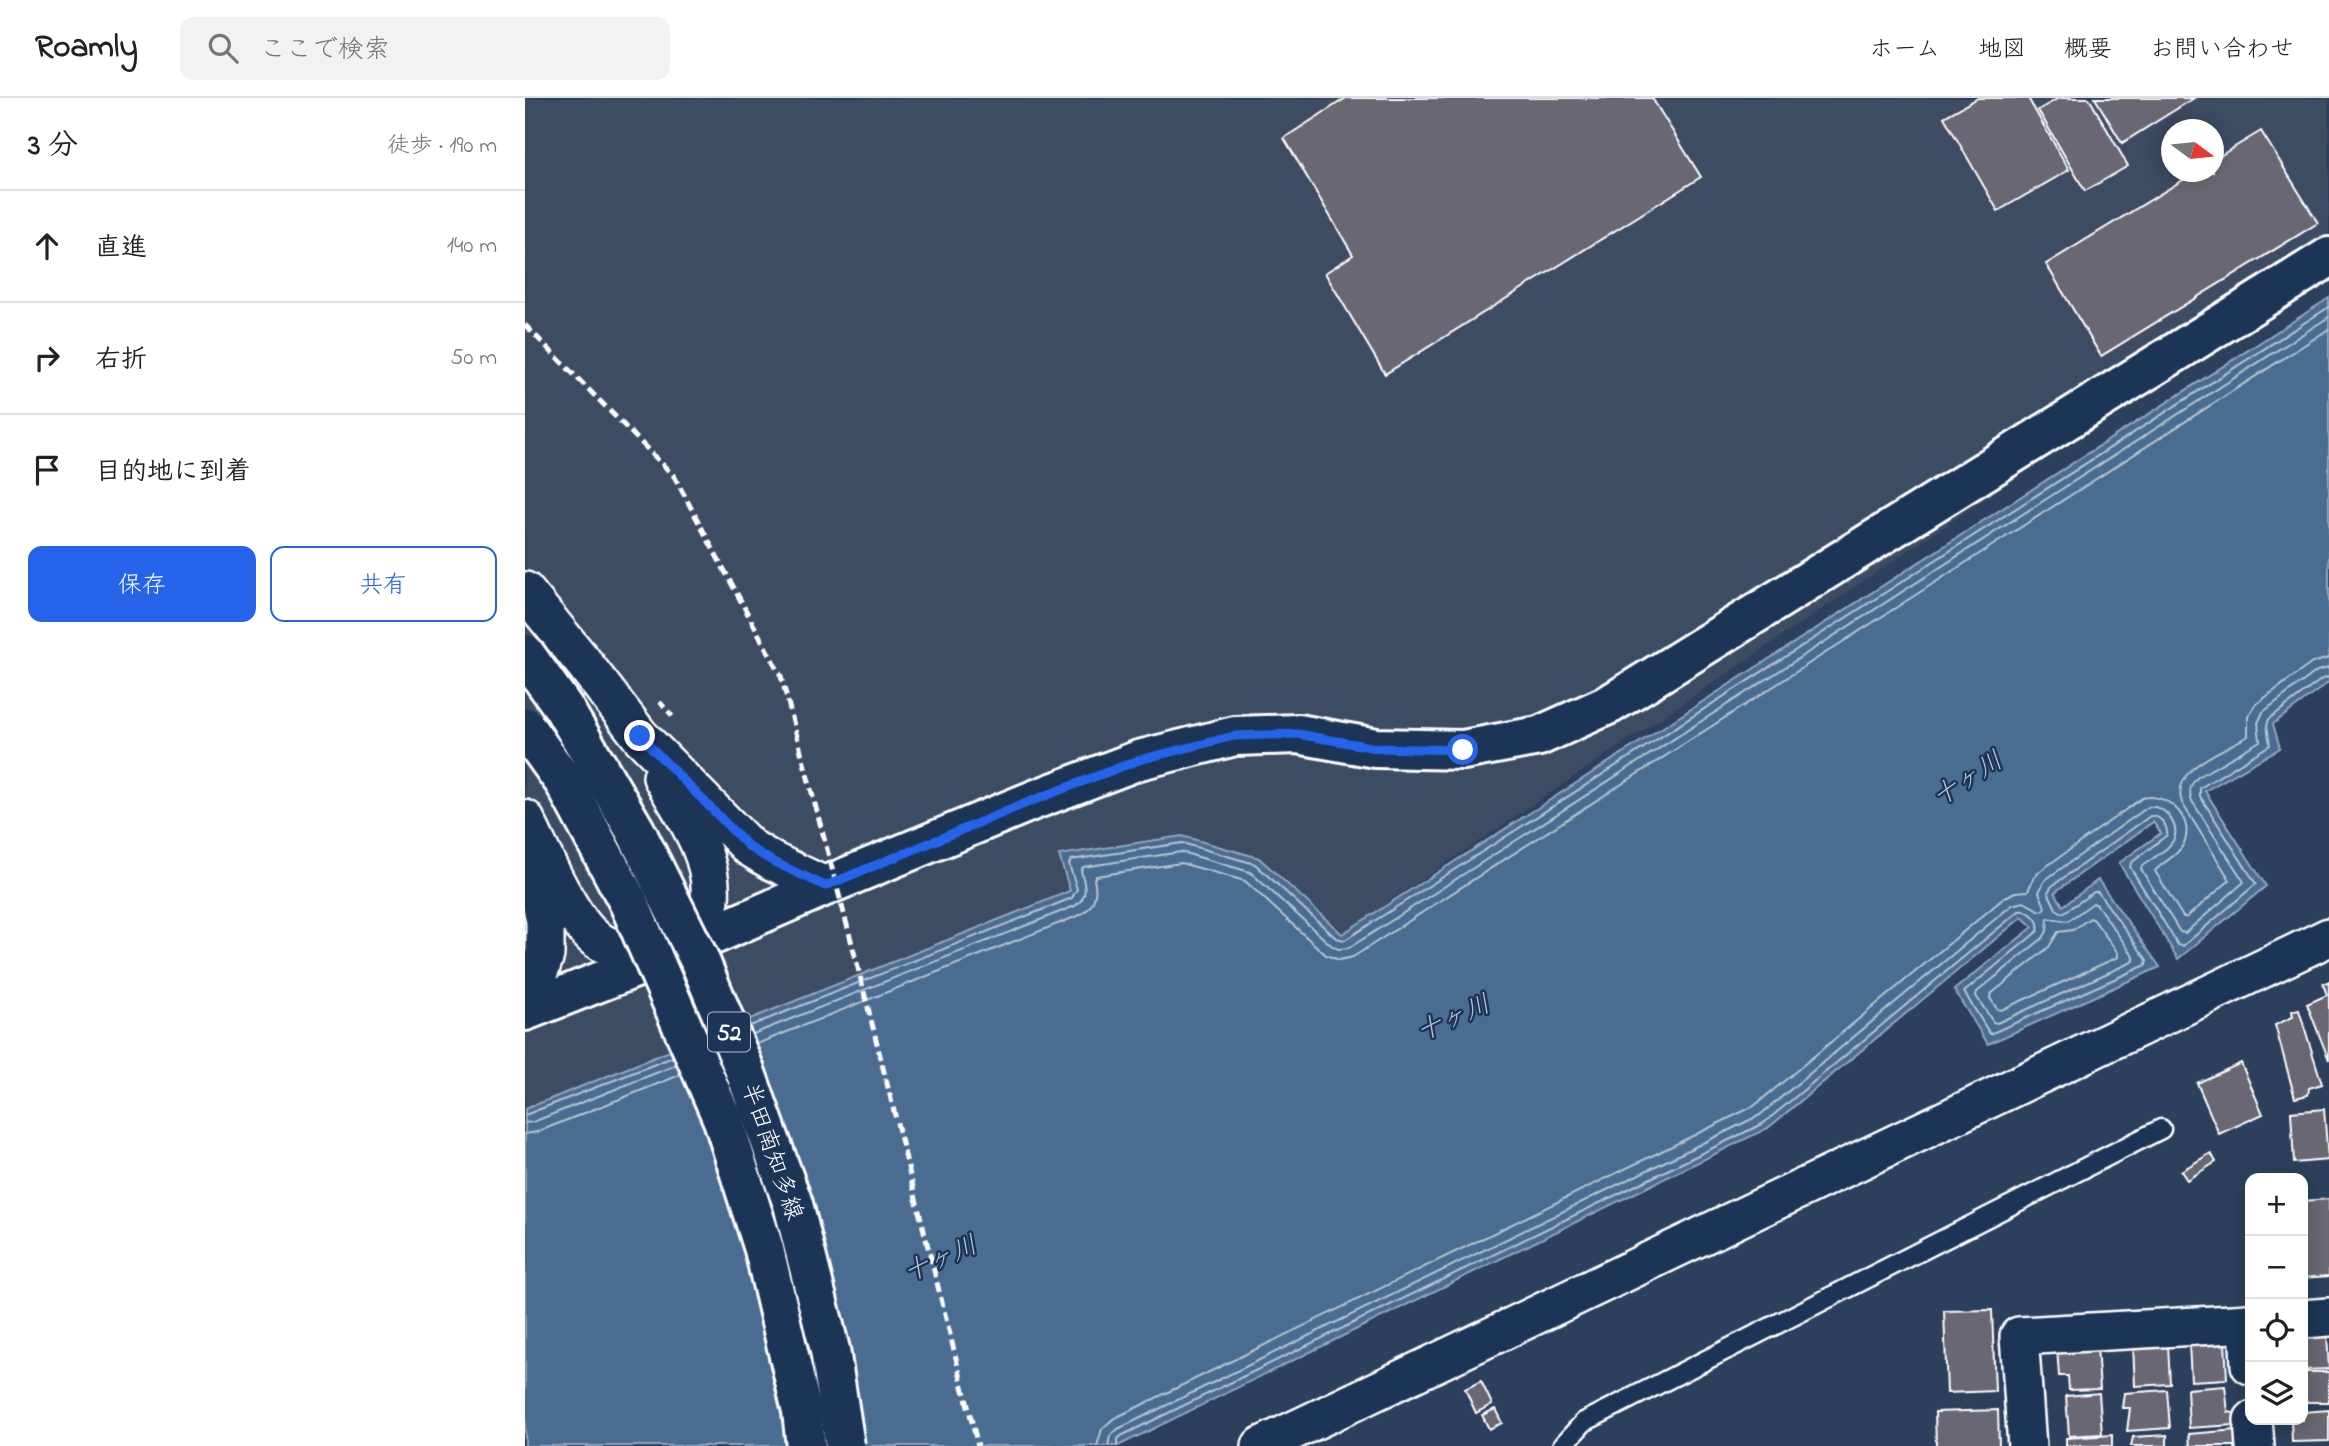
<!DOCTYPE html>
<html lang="ja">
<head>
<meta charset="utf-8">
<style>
	body { margin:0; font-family:"Indie Flower","Klee One",sans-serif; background:#f2f2f2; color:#222 }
	.controls { position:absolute; right:21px; bottom:21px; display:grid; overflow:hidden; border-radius:14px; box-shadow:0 4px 18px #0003 }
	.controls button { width:63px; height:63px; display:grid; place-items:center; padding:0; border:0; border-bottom:2px solid #e0e0e0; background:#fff; color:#222; font:35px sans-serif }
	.compass { position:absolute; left:1636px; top:21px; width:63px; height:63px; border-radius:50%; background:#fff; box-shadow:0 4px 18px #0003; rotate:105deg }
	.stop { position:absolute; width:21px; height:21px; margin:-16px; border:5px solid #2563eb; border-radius:50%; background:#fff }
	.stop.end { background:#2563eb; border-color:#fff; box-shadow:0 2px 7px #0008 }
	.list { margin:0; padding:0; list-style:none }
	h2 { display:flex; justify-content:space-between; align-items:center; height:91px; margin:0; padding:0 28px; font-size:30px }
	h2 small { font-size:23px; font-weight:400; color:#767676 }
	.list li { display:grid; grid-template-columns:46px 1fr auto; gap:21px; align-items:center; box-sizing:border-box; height:112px; padding:0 28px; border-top:2px solid #e0e0e0 }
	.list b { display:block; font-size:26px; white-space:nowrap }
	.list em { font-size:23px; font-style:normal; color:#767676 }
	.actions { display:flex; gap:14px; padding:21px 28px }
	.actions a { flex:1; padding:16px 0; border:2px solid #2563eb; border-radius:14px; text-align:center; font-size:24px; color:#2563eb }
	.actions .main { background:#2563eb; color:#fff }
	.icon { flex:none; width:38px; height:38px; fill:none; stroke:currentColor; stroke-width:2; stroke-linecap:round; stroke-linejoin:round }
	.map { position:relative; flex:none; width:1804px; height:1348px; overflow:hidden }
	header { display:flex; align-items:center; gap:42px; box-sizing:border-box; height:98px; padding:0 35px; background:#fff; border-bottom:2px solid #e0e0e0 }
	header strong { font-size:33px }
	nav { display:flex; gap:38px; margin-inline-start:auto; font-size:24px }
	.search { width:490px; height:63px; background:#f2f2f2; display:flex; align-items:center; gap:18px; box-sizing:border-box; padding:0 24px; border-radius:14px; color:#767676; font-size:26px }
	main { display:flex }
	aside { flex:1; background:#fff }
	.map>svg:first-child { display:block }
	.built { fill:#3e4b63; fill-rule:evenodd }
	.water { fill:#4a6c90; stroke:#92a7bc; stroke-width:2 }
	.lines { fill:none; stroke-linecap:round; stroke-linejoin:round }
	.shore { stroke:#b7c4d3; stroke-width:2 }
	.building { fill:#696872; stroke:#fff; stroke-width:2 }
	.lane-casing { stroke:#fff; stroke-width:23 }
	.street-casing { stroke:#fff; stroke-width:42 }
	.secondary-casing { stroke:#fff; stroke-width:44 }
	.path { stroke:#fff; stroke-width:4.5; stroke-dasharray:7 5; stroke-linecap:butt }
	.lane { stroke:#1d3557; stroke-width:18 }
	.street { stroke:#1d3557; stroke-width:37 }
	.secondary { stroke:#1d3557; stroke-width:38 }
	.rail { stroke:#fff; stroke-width:5; stroke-dasharray:10 5; stroke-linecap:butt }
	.primary-bridge-casing { stroke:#fff; stroke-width:44; stroke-linecap:butt }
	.primary-bridge { stroke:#1d3557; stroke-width:38 }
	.route { stroke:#2563eb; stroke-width:9 }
	.labels { text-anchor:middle; stroke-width:5; stroke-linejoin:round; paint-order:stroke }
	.shield { fill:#1d3557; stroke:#bbc2cd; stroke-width:2 }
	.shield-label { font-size:23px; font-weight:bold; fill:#fff }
	.street-label { font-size:24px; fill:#fff; stroke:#1d3557 }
	.water-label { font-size:26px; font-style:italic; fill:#b7c4d3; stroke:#1d3557 }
</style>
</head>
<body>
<header>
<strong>Roamly</strong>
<div class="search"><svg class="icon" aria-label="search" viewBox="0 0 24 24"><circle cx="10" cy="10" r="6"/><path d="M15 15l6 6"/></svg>ここで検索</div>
<nav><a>ホーム</a><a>地図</a><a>概要</a><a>お問い合わせ</a></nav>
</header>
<main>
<aside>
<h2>3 分<small>徒歩 · 190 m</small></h2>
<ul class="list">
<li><svg class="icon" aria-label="ahead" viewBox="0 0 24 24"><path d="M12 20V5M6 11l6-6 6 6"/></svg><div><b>直進</b></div><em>140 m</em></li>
<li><svg class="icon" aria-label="right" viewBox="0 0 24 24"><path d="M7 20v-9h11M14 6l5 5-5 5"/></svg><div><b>右折</b></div><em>50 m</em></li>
<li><svg class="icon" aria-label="arrive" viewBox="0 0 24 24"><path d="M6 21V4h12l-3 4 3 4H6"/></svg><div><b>目的地に到着</b></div></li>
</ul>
<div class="actions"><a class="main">保存</a><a>共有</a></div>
</aside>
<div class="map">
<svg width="1804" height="1348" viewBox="0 0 1804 1348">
	<rect width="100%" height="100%" fill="#2c3f5c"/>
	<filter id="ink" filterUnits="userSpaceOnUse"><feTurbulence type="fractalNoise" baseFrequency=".0143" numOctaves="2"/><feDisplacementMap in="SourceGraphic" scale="14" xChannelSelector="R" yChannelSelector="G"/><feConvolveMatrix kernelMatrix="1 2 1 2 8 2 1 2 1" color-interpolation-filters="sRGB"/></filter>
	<g filter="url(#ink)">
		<path class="built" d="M0,0H1804V168L817,836L734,760L657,738L535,757L545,793L0,1011ZM1646,32H1688V74H1646Z"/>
		<path class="water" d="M1804,200V584L1748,626L1755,650L1680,693L1741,788L1653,861L1594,765L1636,735L1628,724L1530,794L1538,808L1573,782L1635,869L1463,946L1429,892L1508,829L1497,819L1243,1030L593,1348H0V1011L545,793L534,757L657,738L734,760L817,836Z"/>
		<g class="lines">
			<g class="shore">
				<path d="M1568,805L1572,807L1609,859V863L1472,925L1468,924L1451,898L1452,894L1518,840L1522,833L1523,820L1543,823Z"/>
				<path d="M1565,820L1569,822L1593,855V859L1476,912L1472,911L1465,900L1466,896L1524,849L1533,834L1548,832Z"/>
				<path d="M225,928L547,800L552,791L544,766L546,762L657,745L730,766L811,840L820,842L1804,209"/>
				<path d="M228,936L550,808C564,798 560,787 556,773L558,769L656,754L725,774L806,847L813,851L824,850L1804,219"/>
				<path d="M232,946L555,817C569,809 573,797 569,781L571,778L656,765L720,783L801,857L814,862L828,859L1804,231"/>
				<path d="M0,1017L148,959"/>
				<path d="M0,1025L8,1024L151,967"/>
				<path d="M0,1036L12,1034L155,977"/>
				<path d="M572,1348L577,1331L588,1321L1229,1008L1479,800L1490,794L1503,793L1508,781L1515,773L1617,700C1642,693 1672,722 1658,747C1652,759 1638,763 1630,773L1658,819H1662L1705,782L1657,705C1645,670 1698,653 1723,638V619L1730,607L1787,565L1804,560"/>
				<path d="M583,1348L585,1338L593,1331L1235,1017L1487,807L1499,804L1515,813L1518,812L1520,809L1514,794L1520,782L1623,709C1631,708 1637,710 1643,717C1664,743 1636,754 1617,768L1616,771L1655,834L1660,835L1719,784L1667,703C1663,693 1665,686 1673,679L1735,643L1733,625L1738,614L1792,573L1804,570"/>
				<path d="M592,1348V1342L596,1338L1239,1025L1494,813C1504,811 1516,822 1513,833L1439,894L1465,936L1621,867L1622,862L1573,794H1569L1538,815L1531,811L1523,794L1527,788L1625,718C1635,717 1643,728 1642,737L1606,765L1605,769L1653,847L1658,848L1731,786L1675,698V690L1745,647L1742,627L1744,621L1797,581L1804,579"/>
			</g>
		</g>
		<g class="building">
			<path d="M821,0H1127L1176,79L860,276L800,175L828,157L759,40Z"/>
			<path d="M1453,0H1503L1544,72L1473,113L1419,19Z"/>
			<path d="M1534,0H1564L1603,68L1560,93L1513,12Z"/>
			<path d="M1570,0H1669L1597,45Z"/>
			<path d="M1736,33L1793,125L1576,258L1521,166L1671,74H1688V62Z"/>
			<path d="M1804,884V962L1782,906L1802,897L1798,886Z"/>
			<path d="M1774,912L1797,986L1784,990L1783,997L1770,1000L1750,927L1768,919L1767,913Z"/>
			<path d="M1716,965L1738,1016L1694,1036L1672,985Z"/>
			<path d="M1799,1011L1803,1062L1769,1065L1766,1014Z"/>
			<path d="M1686,1055L1691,1064L1662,1082L1656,1073Z"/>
			<path d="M1804,1101V1178L1778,1180V1103Z"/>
			<path d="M1467,1212L1470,1293L1422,1295L1419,1213Z"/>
			<path d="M1802,1236L1804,1271L1778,1272V1237Z"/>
			<path d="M1700,1244L1702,1281L1666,1283L1664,1245Z"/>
			<path d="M1643,1246L1645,1286L1610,1288L1608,1248Z"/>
			<path d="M1572,1249L1575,1291L1544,1292L1543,1278H1534L1532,1250Z"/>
			<rect x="1778" y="1274" width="26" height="30"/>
			<path d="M956,1283L967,1306L951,1315L940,1291Z"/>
			<path d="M1700,1288L1703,1314L1709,1315V1327L1664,1330L1662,1291Z"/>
			<path d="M1642,1292L1645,1330L1602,1333L1605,1310H1597L1599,1295Z"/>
			<path d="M1574,1295L1577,1336L1544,1338L1541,1298Z"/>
			<path d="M970,1311L977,1325L964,1331L957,1317Z"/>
			<path d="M1473,1312L1474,1348H1411L1410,1314Z"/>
			<path d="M1804,1312V1343L1767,1344L1766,1322H1778V1314Z"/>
			<path d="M1712,1332L1713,1348H1665L1664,1336Z"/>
			<path d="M1587,1337V1348H1541V1340Z"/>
			<path d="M1642,1337V1348H1606L1608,1339Z"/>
		</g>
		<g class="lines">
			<g class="lane-casing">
				<path id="lane" d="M1037,1348L1059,1324L1636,1031"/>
			</g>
			<g class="street-casing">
				<g id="street">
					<path d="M0,493L58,564L115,638L224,749L247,763L300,788"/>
					<path d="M137,679C158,716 189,757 185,801C184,817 174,832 166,846"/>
					<path d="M0,721C16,752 45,822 71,841C89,854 112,857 133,861"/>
					<path d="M1,912L20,857V823L8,764"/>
					<path d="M1778,1221L1804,1219"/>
					<path d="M1723,1225L1725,1267"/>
					<path d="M1728,1322L1730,1348"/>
					<path d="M736,1348L1804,839"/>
					<path d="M1502,1348L1494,1238L1725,1225"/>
				</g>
			</g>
			<g class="secondary-casing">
				<path id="secondary" d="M0,913L133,861L300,788L509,702L614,662L710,638L773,636L851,650L938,652L1014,638L1085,606L1804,159"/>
			</g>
			<path class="path" d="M135,604L150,621"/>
			<use href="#lane" class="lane"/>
			<use href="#street" class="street"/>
			<use href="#secondary" class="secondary"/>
			<path class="rail" d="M0,227L149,378L256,578L326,842L453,1348"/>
			<g class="primary-bridge-casing">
				<g id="primary-bridge">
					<path d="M0,556L38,609L110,732L174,861L219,970L268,1106L305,1252L320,1348"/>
					<path d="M0,629L40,685L104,805L198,1022L239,1151L277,1313L281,1348"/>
				</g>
			</g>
			<use href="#primary-bridge" class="primary-bridge"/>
		</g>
	</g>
	<g class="lines" filter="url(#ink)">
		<path class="route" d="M115,638L224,749L247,763L300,788L509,702L614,662L709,638L773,636L851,650L938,652"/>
	</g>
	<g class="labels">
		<rect class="shield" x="183" y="914.5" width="42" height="39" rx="5"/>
		<g class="shield-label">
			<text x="204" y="942">52</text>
		</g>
		<g class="street-label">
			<text transform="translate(248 1053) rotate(71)" y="8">半田南知多線</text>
		</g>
		<g class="water-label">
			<text transform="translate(1442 680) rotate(-33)" y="9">十ヶ川</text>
			<text transform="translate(928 919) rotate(-24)" y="9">十ヶ川</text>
			<text transform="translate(415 1160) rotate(-24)" y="9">十ヶ川</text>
		</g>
	</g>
</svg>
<div class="controls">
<button>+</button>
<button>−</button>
<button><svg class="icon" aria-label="locate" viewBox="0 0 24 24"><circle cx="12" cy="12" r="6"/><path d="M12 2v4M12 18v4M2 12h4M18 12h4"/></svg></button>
<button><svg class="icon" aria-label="layers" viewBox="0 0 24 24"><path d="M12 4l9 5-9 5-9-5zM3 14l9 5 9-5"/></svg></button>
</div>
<svg class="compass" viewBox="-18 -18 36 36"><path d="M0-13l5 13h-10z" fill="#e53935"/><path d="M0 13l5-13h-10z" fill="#767676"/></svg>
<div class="stop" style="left:938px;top:652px"></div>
<div class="stop end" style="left:115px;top:638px"></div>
</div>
</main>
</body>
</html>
